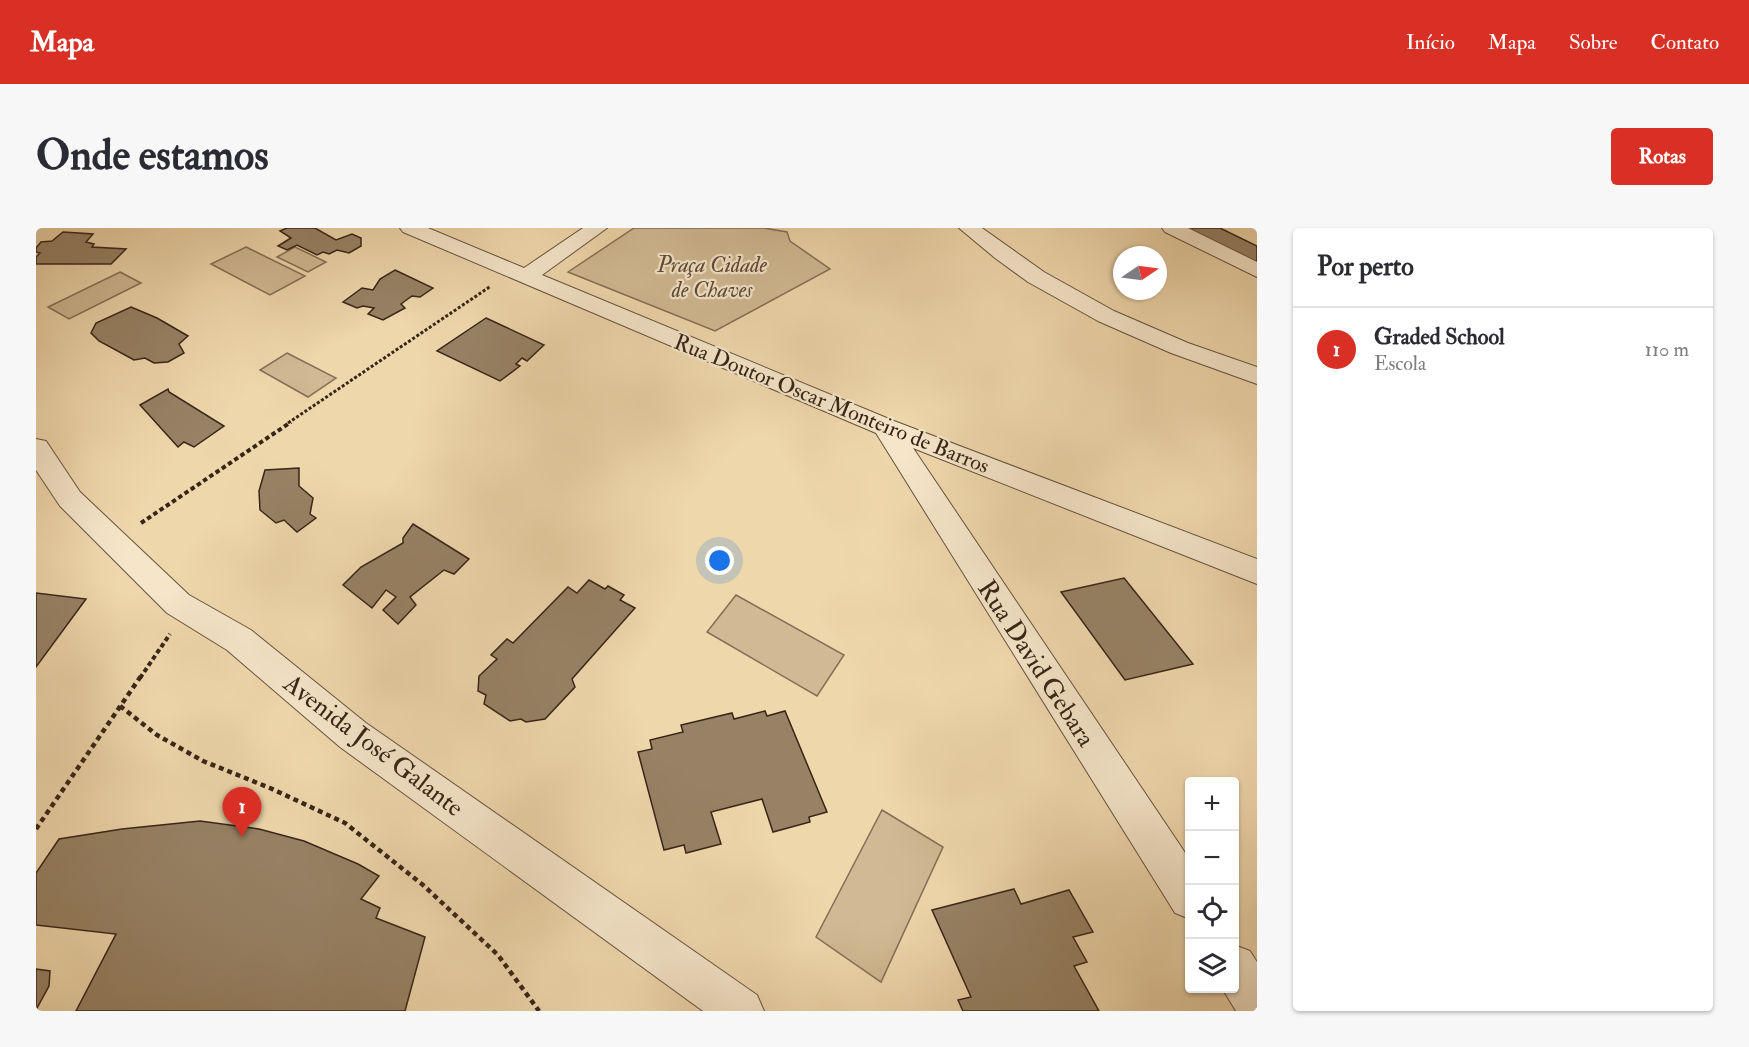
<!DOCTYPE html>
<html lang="pt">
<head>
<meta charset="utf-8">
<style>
	body { margin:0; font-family:"IM FELL Double Pica",serif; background:#f7f7f7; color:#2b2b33 }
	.controls { position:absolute; right:18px; bottom:18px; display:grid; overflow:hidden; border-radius:6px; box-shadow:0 2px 4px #0004 }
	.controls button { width:54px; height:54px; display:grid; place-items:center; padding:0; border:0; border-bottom:2px solid #e1e1e2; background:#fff; color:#2b2b33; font:30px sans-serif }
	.compass { position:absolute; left:1077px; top:18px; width:54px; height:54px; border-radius:50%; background:#fff; box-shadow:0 2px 4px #0004; rotate:77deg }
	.you { position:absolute; left:684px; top:333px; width:21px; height:21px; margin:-15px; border:4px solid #fff; border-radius:50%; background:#1a73e8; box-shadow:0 0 0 9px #1a73e833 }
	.badge { display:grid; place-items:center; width:39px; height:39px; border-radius:50%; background:#d93025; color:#fff; font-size:20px; font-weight:700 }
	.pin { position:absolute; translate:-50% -50px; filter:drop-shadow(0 2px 3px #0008) }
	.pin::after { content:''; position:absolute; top:32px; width:21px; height:18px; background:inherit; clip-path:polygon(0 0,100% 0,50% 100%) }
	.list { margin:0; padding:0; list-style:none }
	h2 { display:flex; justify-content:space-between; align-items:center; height:78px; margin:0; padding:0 24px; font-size:26px }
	h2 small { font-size:20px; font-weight:400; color:#7c7c81 }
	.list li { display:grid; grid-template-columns:39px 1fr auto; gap:18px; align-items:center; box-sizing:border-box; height:84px; padding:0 24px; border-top:2px solid #e1e1e2 }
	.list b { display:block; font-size:22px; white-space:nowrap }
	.list p { margin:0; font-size:20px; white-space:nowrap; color:#7c7c81 }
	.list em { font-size:20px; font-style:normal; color:#7c7c81 }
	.icon { flex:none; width:33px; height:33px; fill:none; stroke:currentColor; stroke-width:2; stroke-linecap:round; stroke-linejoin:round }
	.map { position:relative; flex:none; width:1221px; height:783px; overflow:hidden; border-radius:6px }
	header { display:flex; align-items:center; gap:36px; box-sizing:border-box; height:84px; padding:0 30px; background:#d93025; color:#fff }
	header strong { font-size:28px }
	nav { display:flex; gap:33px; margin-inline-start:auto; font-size:21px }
	.intro { display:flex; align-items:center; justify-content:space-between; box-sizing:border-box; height:144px; padding:0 36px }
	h1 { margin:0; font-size:42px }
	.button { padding:15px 27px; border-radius:6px; background:#d93025; color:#fff; font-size:21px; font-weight:700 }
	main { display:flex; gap:36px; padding:0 36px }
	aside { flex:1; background:#fff; border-radius:6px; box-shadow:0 2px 4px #0004 }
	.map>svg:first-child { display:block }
	.green { fill:#d0b993; stroke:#846f56; stroke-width:1.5 }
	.building { fill:#978265; stroke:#382518; stroke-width:1.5 }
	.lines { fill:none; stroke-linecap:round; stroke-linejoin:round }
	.minor-casing { stroke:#66523d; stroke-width:2 }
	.path-far2 { stroke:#382518; stroke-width:3; stroke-dasharray:3 2; stroke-linecap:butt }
	.path-far1 { stroke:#382518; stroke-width:4; stroke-dasharray:4.5 3; stroke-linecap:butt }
	.path { stroke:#382518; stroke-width:4.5; stroke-dasharray:5 4; stroke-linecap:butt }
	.minor { fill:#f5e5c9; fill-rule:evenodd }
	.labels { text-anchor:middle; stroke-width:4.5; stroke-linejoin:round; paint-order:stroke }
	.far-park-label { font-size:22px; font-style:italic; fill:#5e4a37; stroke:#f5e5c9 }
	.far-street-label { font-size:22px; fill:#382518; stroke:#f5e5c9 }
	.street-label { font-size:26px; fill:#382518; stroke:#f5e5c9 }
</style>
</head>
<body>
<header>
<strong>Mapa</strong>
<nav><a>Início</a><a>Mapa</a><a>Sobre</a><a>Contato</a></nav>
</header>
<div class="intro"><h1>Onde estamos</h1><a class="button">Rotas</a></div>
<main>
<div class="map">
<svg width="1221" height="783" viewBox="0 0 1221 783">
	<rect width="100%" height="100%" fill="#efd7ac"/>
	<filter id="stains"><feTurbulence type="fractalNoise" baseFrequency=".00333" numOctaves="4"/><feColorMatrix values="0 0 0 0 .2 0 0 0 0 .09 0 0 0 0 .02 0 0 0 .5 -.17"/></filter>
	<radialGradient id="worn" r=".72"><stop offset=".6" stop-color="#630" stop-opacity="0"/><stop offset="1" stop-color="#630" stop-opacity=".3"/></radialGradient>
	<g class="green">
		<path d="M598,0H728L751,4L754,13L794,41L679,103L532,44Z"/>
		<path d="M210,19L269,48L234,67L175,36Z"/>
		<path d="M259,19L290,34L272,44L241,29Z"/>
		<path d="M84,44L105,55L33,91L12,79Z"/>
		<path d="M251,125L300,150L272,169L224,142Z"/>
		<path d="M700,367L808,427L781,468L671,404Z"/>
		<path d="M846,582L907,619L845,754L780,709Z"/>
	</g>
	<g class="building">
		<path d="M251,0H279L300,12L316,6L325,10V18L313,25L301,22L293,26L287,24L281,27L261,17L251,22L242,18L255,10L244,3Z"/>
		<path d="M1148,0H1184L1221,18V36Z"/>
		<path d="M27,4L57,6L50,14L58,16L56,19L90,21L75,36H0V29L4,25L0,24V20L5,14L16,13Z"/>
		<path d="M359,42L397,60L384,69L376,68L365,76L369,80L347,92L332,86L338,80L327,78L321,80L307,74L326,60L337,62L344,51Z"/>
		<path d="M95,79L121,90L152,108L143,116L148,125L132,134L118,135L109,130L98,132L63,113L55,105L60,95Z"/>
		<path d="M450,90L508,117L491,133L486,130L480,136L484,138L464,153L401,123Z"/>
		<path d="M132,161L133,164L188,198L158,219L148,214L142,219L104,177Z"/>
		<path d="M263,240V258L277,270L274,286L280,290L261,304L248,292L240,295L224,282L223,263L229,242Z"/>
		<path d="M377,296L433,331L418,346L408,342L374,369L380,377L362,396L347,382L360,369L350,362L336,380L307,357L325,339L367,315V310Z"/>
		<path d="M1088,350L1157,436L1089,452L1025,364Z"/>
		<path d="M553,352L569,361L572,358L588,367L584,372L599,380L536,451L539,459L509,491L490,494L485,491L474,493L448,476L450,467L442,463L443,448L461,431L455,427L471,411L477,415L532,359L541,365Z"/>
		<path d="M0,365L50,371L0,439Z"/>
		<path d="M729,483L731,488L749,483L791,584L773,589L774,594L737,604L726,571L675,584L685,616L650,625L648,617L628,622L602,524L616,521L614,512L647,504L645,497L696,485L698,491Z"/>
		<path d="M164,593L223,601L268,613L322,636L343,648L325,671L344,680L340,690L389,709L369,783H40L80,706L0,697V645L23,611L86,601Z"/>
		<path d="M978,661L985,676L1033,662L1057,704L1037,709L1051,734L1038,738L1063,783H927L922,772L935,769L896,682Z"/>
		<path d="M0,741L14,743L13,758L0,782Z"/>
	</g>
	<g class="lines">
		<g class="minor-casing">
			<g id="minor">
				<path d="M364,0H392L488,40L547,0H571L506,47L858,193L1221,331V356L877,220L1154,632V691L1139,685L840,205L367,4Z"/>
				<path d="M923,0H946L1008,44L1078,83L1152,115L1221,139V156L1135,125L1062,93L992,54L959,30Z"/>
				<path d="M1126,0H1152L1221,34V49L1129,4Z"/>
				<path d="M0,211L10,213L44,264L153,367L215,402L330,495L721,767L728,783H667L304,519L191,422L131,385L24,278L0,242Z"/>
				<path d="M1198,717L1214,723L1221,734V783H1200L1186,760H1198Z"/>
			</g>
		</g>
		<path class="path-far2" d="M252,195L455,58"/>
		<g class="path-far1">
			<path d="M105,295L255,194"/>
			<path d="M104,450L134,406"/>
		</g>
		<g class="path">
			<path d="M84,478L121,507L167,533L234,560L309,595L387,657L462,727L503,783"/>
			<path d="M0,601L105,448"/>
		</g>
		<use href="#minor" class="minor"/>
	</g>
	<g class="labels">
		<g class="far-park-label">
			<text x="676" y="44">Praça Cidade<tspan x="676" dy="25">de Chaves</tspan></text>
		</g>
		<g class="far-street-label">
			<text transform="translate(796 175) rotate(22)" y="8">Rua Doutor Oscar Monteiro de Barros</text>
		</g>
		<g class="street-label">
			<text transform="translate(1001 435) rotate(57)" y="9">Rua David Gebara</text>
			<text transform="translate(338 517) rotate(37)" y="9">Avenida José Galante</text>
		</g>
	</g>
	<rect width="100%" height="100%" filter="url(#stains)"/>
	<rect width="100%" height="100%" fill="url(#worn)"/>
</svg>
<div class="controls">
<button>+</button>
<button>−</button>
<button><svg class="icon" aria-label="locate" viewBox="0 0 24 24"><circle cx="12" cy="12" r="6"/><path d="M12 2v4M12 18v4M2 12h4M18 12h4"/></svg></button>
<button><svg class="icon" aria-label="layers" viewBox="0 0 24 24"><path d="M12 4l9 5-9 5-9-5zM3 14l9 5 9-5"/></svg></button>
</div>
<svg class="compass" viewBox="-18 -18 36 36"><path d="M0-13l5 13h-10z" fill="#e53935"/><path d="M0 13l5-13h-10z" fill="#7c7c81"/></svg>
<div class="you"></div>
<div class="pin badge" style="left:206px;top:609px">1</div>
</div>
<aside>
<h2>Por perto<small></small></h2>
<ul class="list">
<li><span class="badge">1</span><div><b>Graded School</b><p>Escola</p></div><em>110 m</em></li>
</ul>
</aside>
</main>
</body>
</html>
